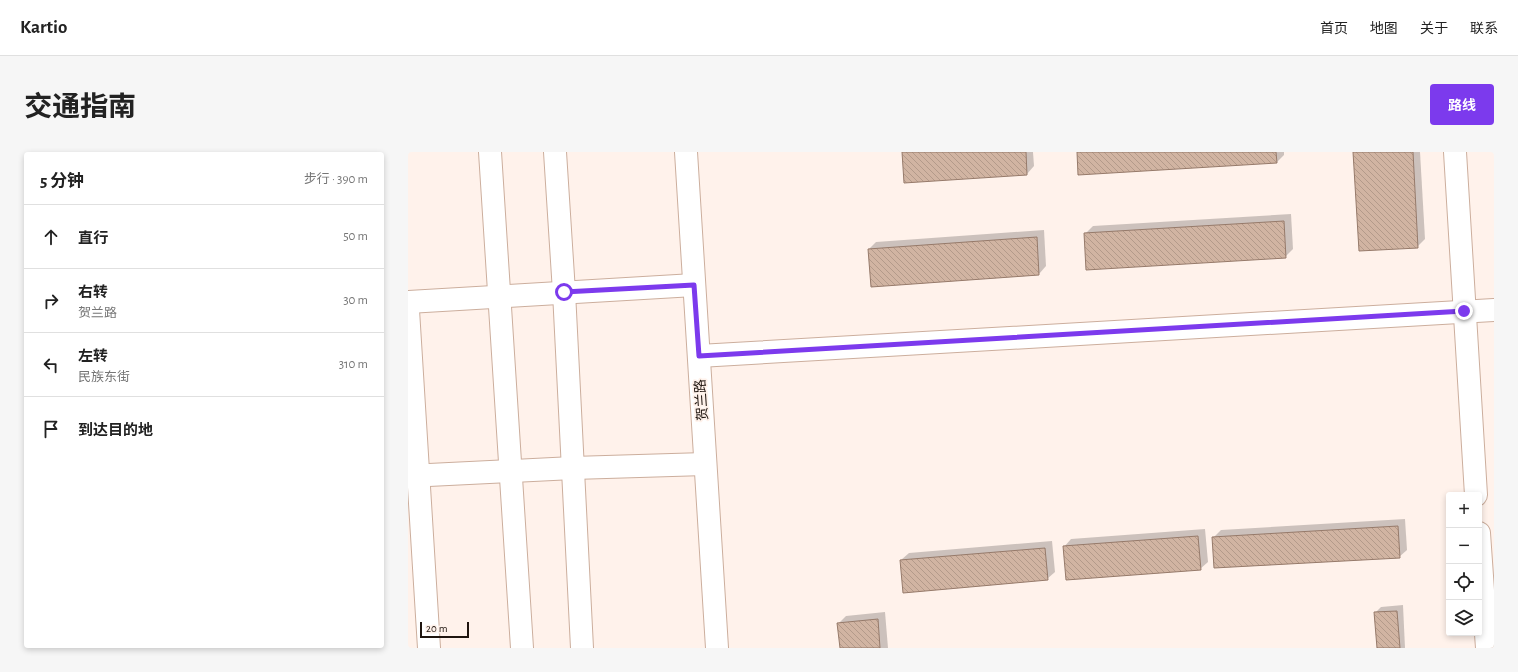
<!DOCTYPE html>
<html lang="zh">
<head>
<meta charset="utf-8">
<style>
	body { margin:0; font-family:"Alegreya Sans","Noto Sans SC",sans-serif; background:#f6f6f6; color:#222 }
	.controls { position:absolute; right:12px; bottom:12px; display:grid; overflow:hidden; border-radius:4px; box-shadow:0 2px 6px #0003 }
	.controls button { width:36px; height:36px; display:grid; place-items:center; padding:0; border:0; border-bottom:1px solid #e0e0e0; background:#fff; color:#222; font:20px sans-serif }
	.scale { position:absolute; left:12px; bottom:10px; width:49px; box-sizing:border-box; padding-left:4px; border:2px solid #1f150f; border-top:0; font-size:11px; line-height:14px; white-space:nowrap; color:#1f150f; -webkit-text-stroke:3px #fff2eb; paint-order:stroke }
	.stop { position:absolute; width:12px; height:12px; margin:-9px; border:3px solid #7c3aed; border-radius:50%; background:#fff }
	.stop.end { background:#7c3aed; border-color:#fff; box-shadow:0 1px 4px #0008 }
	.list { margin:0; padding:0; list-style:none }
	h2 { display:flex; justify-content:space-between; align-items:center; height:52px; margin:0; padding:0 16px; font-size:17px }
	h2 small { font-size:13px; font-weight:400; color:#767676 }
	.list li { display:grid; grid-template-columns:26px 1fr auto; gap:12px; align-items:center; box-sizing:border-box; height:64px; padding:0 16px; border-top:1px solid #e0e0e0 }
	.list b { display:block; font-size:15px; white-space:nowrap }
	.list p { margin:0; font-size:13px; white-space:nowrap; color:#767676 }
	.list em { font-size:13px; font-style:normal; color:#767676 }
	.icon { flex:none; width:22px; height:22px; fill:none; stroke:currentColor; stroke-width:2; stroke-linecap:round; stroke-linejoin:round }
	.map { position:relative; flex:none; width:1086px; height:496px; overflow:hidden; border-radius:4px }
	header { display:flex; align-items:center; gap:24px; box-sizing:border-box; height:56px; padding:0 20px; background:#fff; border-bottom:1px solid #e0e0e0 }
	header strong { font-size:19px }
	nav { display:flex; gap:22px; margin-inline-start:auto; font-size:14px }
	.intro { display:flex; align-items:center; justify-content:space-between; box-sizing:border-box; height:96px; padding:0 24px }
	h1 { margin:0; font-size:28px }
	.button { padding:10px 18px; border-radius:4px; background:#7c3aed; color:#fff; font-size:14px; font-weight:700 }
	main { display:flex; gap:24px; padding:0 24px }
	aside { flex:1; background:#fff; border-radius:4px; box-shadow:0 2px 6px #0003 }
	.map>svg:first-child { display:block }
	.shadow { fill:#0003 }
	.building { fill:url(#building-back-hatch); stroke:#967a6a }
	.lines { fill:none; stroke-linecap:round; stroke-linejoin:round }
	.minor-casing { stroke:#ccae9d; stroke-width:24 }
	.minor { stroke:#fff; stroke-width:22 }
	.route { stroke:#7c3aed; stroke-width:5 }
	.labels { text-anchor:middle; stroke-width:3.5; stroke-linejoin:round; paint-order:stroke }
	.street-label { font-size:14px; fill:#1f150f; stroke:#fff2eb }
</style>
</head>
<body>
<header>
<strong>Kartio</strong>
<nav><a>首页</a><a>地图</a><a>关于</a><a>联系</a></nav>
</header>
<div class="intro"><h1>交通指南</h1><a class="button">路线</a></div>
<main>
<aside>
<h2>5 分钟<small>步行 · 390 m</small></h2>
<ul class="list">
<li><svg class="icon" aria-label="ahead" viewBox="0 0 24 24"><path d="M12 20V5M6 11l6-6 6 6"/></svg><div><b>直行</b></div><em>50 m</em></li>
<li><svg class="icon" aria-label="right" viewBox="0 0 24 24"><path d="M7 20v-9h11M14 6l5 5-5 5"/></svg><div><b>右转</b><p>贺兰路</p></div><em>30 m</em></li>
<li><svg class="icon" aria-label="left" viewBox="0 0 24 24"><path d="M17 20v-9H6M10 6l-5 5 5 5"/></svg><div><b>左转</b><p>民族东街</p></div><em>310 m</em></li>
<li><svg class="icon" aria-label="arrive" viewBox="0 0 24 24"><path d="M6 21V4h12l-3 4 3 4H6"/></svg><div><b>到达目的地</b></div></li>
</ul>
</aside>
<div class="map">
<svg width="1086" height="496" viewBox="0 0 1086 496">
	<defs>
		<pattern id="building-back-hatch" width="6" height="6" patternUnits="userSpaceOnUse"><rect width="6" height="6" fill="#d1b4a2"/><path d="M-1 5l2 2M0 0l6 6M5-1l2 2" fill="none" stroke="#b39a8a"/></pattern>
	</defs>
	<rect width="100%" height="100%" fill="#fff2eb"/>
	<g class="shadow">
		<path d="M495,0H625L626,14L619,22Z"/>
		<path d="M670,0H876V3L869,10Z"/>
		<path d="M946,0H1012L1017,87L1009,95Z"/>
		<path d="M883,62L885,97L877,105L677,82L685,74Z"/>
		<path d="M636,78L638,114L631,122L464,134L461,97L468,90Z"/>
		<path d="M997,367L999,398L991,405L806,385L813,378Z"/>
		<path d="M797,377L800,410L792,417L656,395L663,387Z"/>
		<path d="M644,389L647,420L639,427L493,408L501,401Z"/>
		<path d="M995,453L997,496H970L967,461L973,455Z"/>
		<path d="M477,460L480,496H433L430,472L438,464Z"/>
	</g>
	<g class="building">
		<path d="M494,0H618L619,23L496,31Z"/>
		<path d="M669,0H868L869,11L670,23Z"/>
		<path d="M945,0H1005L1010,96L951,99Z"/>
		<path d="M876,69L878,106L678,118L676,81Z"/>
		<path d="M629,85L631,123L463,135L460,97Z"/>
		<path d="M990,374L992,406L806,416L804,385Z"/>
		<path d="M790,384L793,418L658,428L655,394Z"/>
		<path d="M637,396L640,428L495,441L492,408Z"/>
		<path d="M989,459L992,496H969L966,460Z"/>
		<path d="M470,467L472,496H432L429,471Z"/>
	</g>
	<g class="lines">
		<g class="minor-casing">
			<g id="minor">
				<path d="M82,0L114,496"/>
				<path d="M147,0L156,140L174,496"/>
				<path d="M278,0L309,496"/>
				<path d="M1047,0L1068,343"/>
				<path d="M0,150L286,133"/>
				<path d="M0,158L21,496"/>
				<path d="M291,204L1086,158"/>
				<path d="M0,324L165,316L297,312"/>
				<path d="M1071,381L1079,496"/>
			</g>
		</g>
		<use href="#minor" class="minor"/>
	</g>
	<g class="lines">
		<path class="route" d="M156,140L286,133L291,204L1056,159"/>
	</g>
	<g class="labels">
		<g class="street-label">
			<text transform="translate(293 248) rotate(-94)" y="5">贺兰路</text>
		</g>
	</g>
</svg>
<div class="controls">
<button>+</button>
<button>−</button>
<button><svg class="icon" aria-label="locate" viewBox="0 0 24 24"><circle cx="12" cy="12" r="6"/><path d="M12 2v4M12 18v4M2 12h4M18 12h4"/></svg></button>
<button><svg class="icon" aria-label="layers" viewBox="0 0 24 24"><path d="M12 4l9 5-9 5-9-5zM3 14l9 5 9-5"/></svg></button>
</div>
<div class="scale">20 m</div>
<div class="stop" style="left:156px;top:140px"></div>
<div class="stop end" style="left:1056px;top:159px"></div>
</div>
</main>
</body>
</html>
